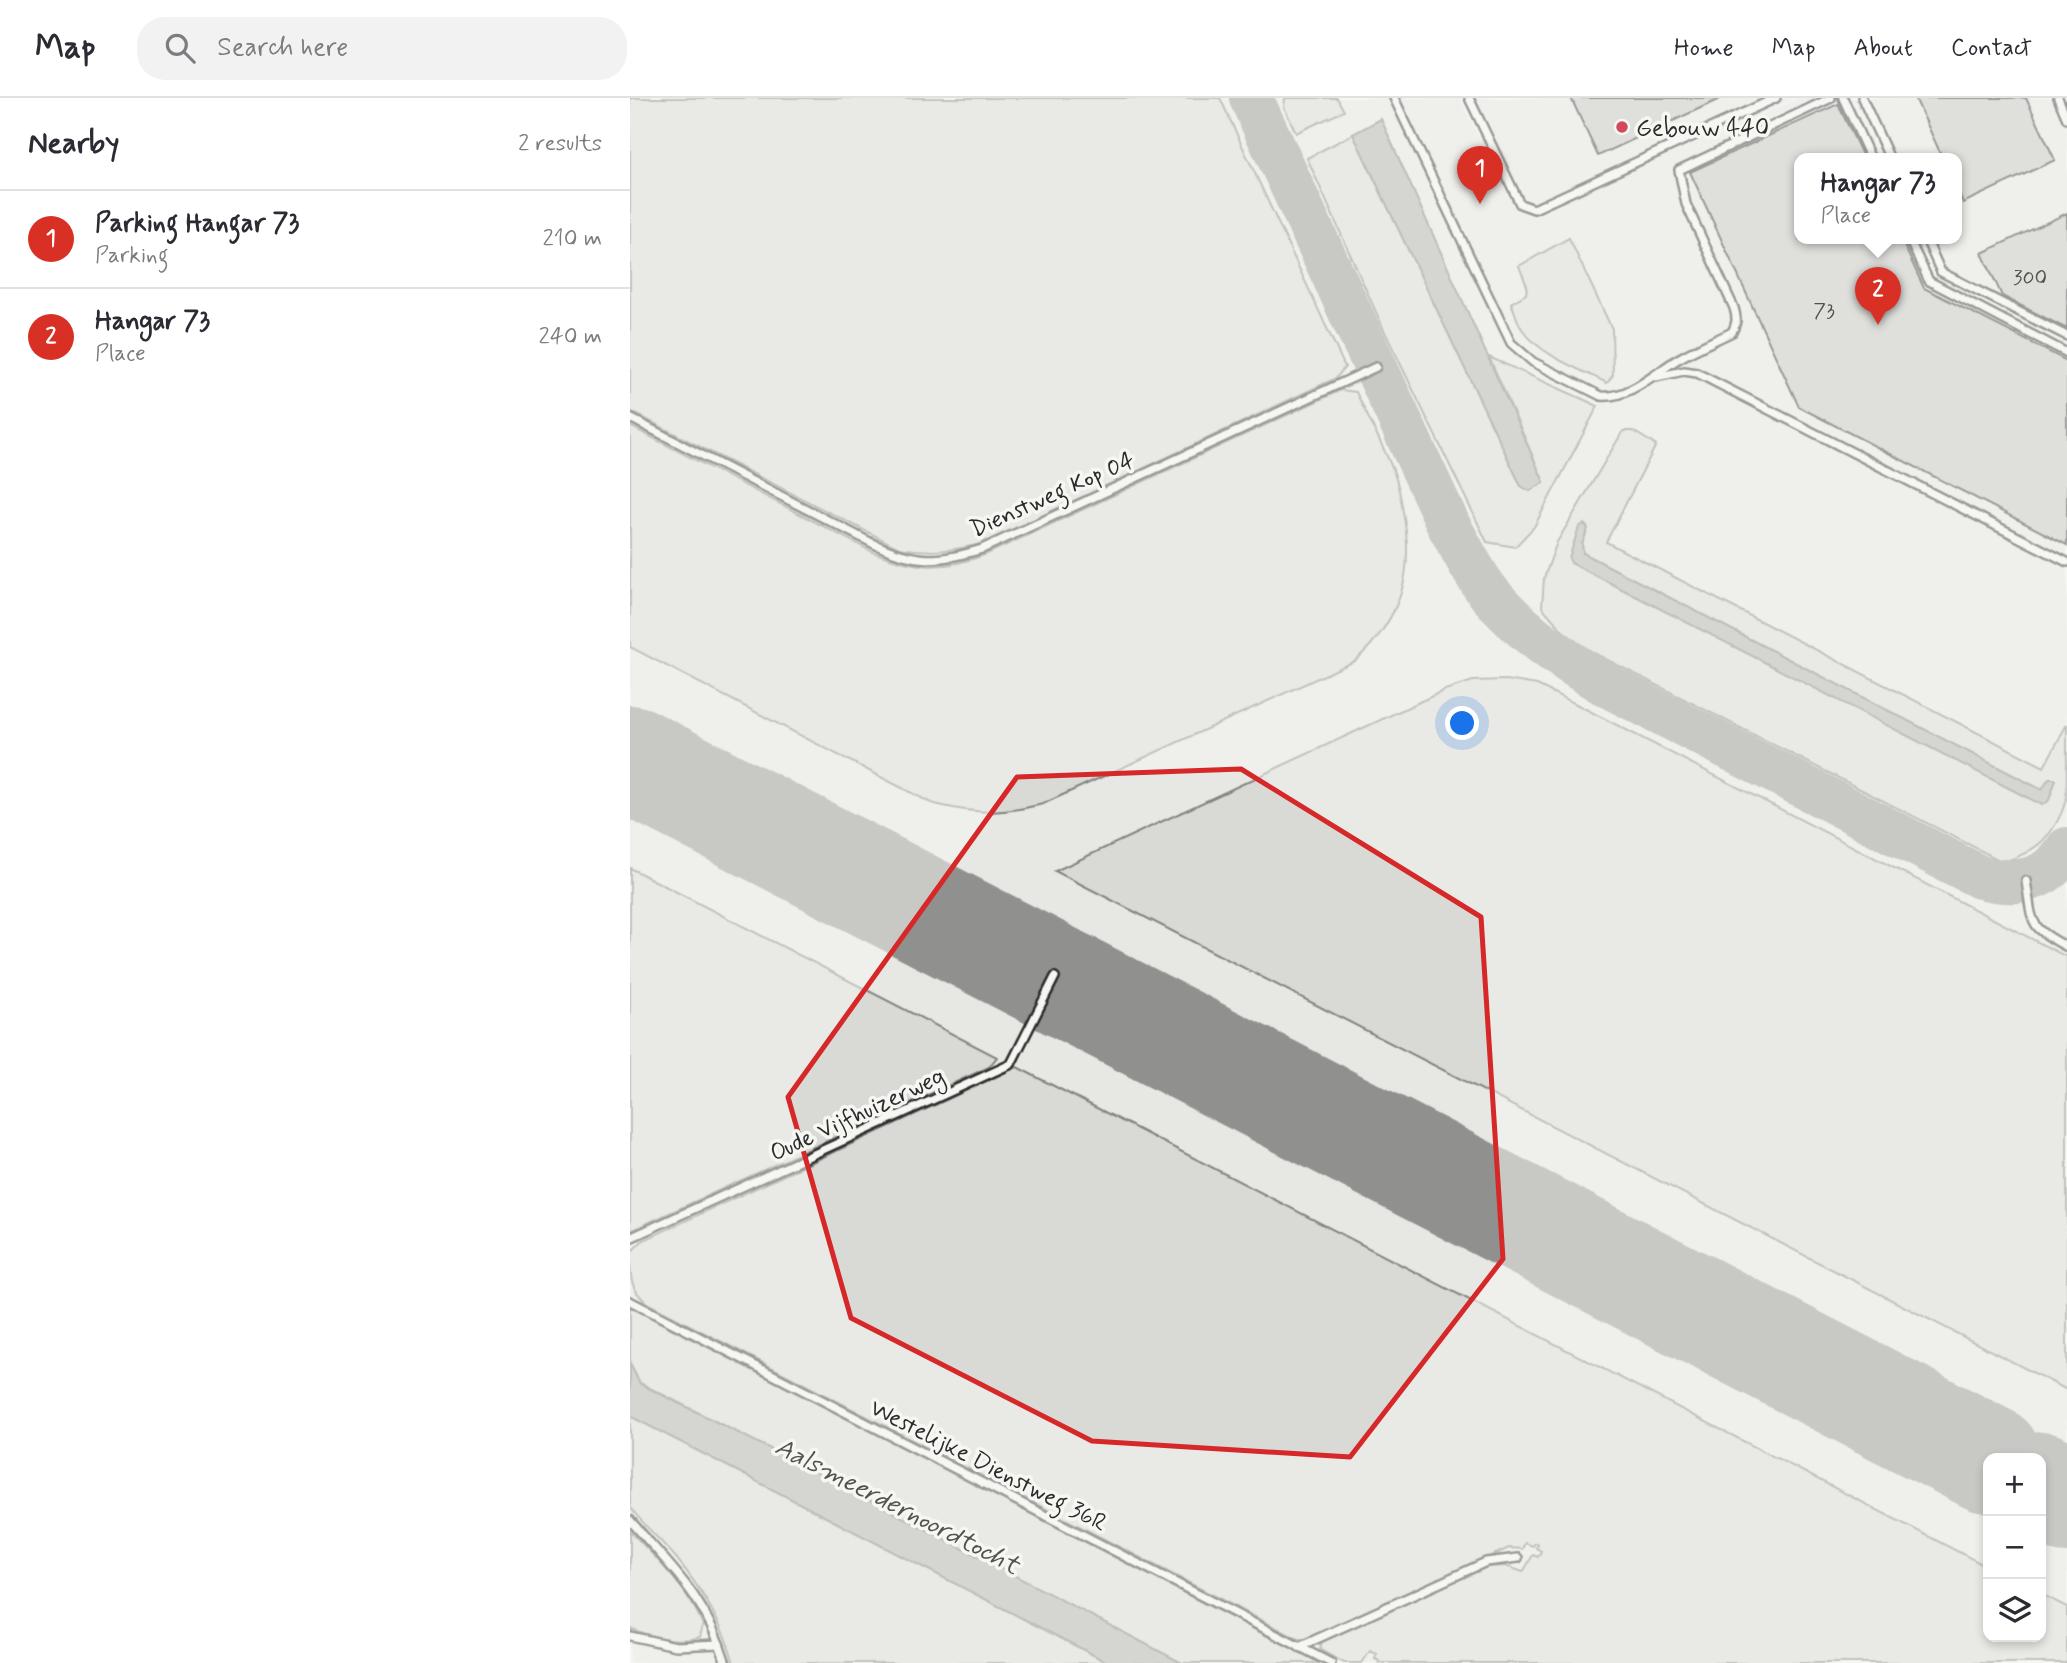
<!DOCTYPE html>
<html lang="en">
<head>
<meta charset="utf-8">
<style>
	body { margin:0; font-family:Mynerve,sans-serif; background:#f2f2f3; color:#2b2b33 }
	.controls { position:absolute; right:21px; bottom:21px; display:grid; overflow:hidden; border-radius:14px; box-shadow:0 4px 10px #0003 }
	.controls button { width:63px; height:63px; display:grid; place-items:center; padding:0; border:0; border-bottom:2px solid #e1e1e2; background:#fff; color:#2b2b33; font:35px sans-serif }
	.you { position:absolute; left:833px; top:626px; width:24px; height:24px; margin:-18px; border:5px solid #fff; border-radius:50%; background:#1a73e8; box-shadow:0 0 0 10px #1a73e833 }
	.badge { display:grid; place-items:center; width:46px; height:46px; border-radius:50%; background:#d93025; color:#fff; font-size:23px; font-weight:700 }
	.pin { position:absolute; translate:-50% -58px; filter:drop-shadow(0 2px 4px #0008) }
	.pin::after { content:''; position:absolute; top:37px; width:24px; height:21px; background:inherit; clip-path:polygon(0 0,100% 0,50% 100%) }
	.popup { position:absolute; left:1164px; top:55px; width:168px; height:91px; box-sizing:border-box; display:grid; place-content:center; border-radius:14px; background:#fff; filter:drop-shadow(0 2px 5px #0005); font-size:23px; white-space:nowrap; color:#7c7c81 }
	.popup b { font-size:26px; color:#2b2b33 }
	.popup::after { content:''; position:absolute; left:50%; top:100%; margin-left:-14px; border:14px solid transparent; border-top-color:#fff }
	.list { margin:0; padding:0; list-style:none }
	h2 { display:flex; justify-content:space-between; align-items:center; height:91px; margin:0; padding:0 28px; font-size:30px }
	h2 small { font-size:23px; font-weight:400; color:#7c7c81 }
	.list li { display:grid; grid-template-columns:46px 1fr auto; gap:21px; align-items:center; box-sizing:border-box; height:98px; padding:0 28px; border-top:2px solid #e1e1e2 }
	.list b { display:block; font-size:26px; white-space:nowrap }
	.list p { margin:0; font-size:23px; white-space:nowrap; color:#7c7c81 }
	.list em { font-size:23px; font-style:normal; color:#7c7c81 }
	.icon { flex:none; width:38px; height:38px; fill:none; stroke:currentColor; stroke-width:2; stroke-linecap:round; stroke-linejoin:round }
	.map { position:relative; flex:none; width:1437px; height:1565px; overflow:hidden }
	header { display:flex; align-items:center; gap:42px; box-sizing:border-box; height:98px; padding:0 35px; background:#fff; border-bottom:2px solid #e1e1e2 }
	header strong { font-size:33px }
	nav { display:flex; gap:38px; margin-inline-start:auto; font-size:24px }
	.search { width:490px; height:63px; background:#f2f2f3; display:flex; align-items:center; gap:18px; box-sizing:border-box; padding:0 24px; border-radius:28px; color:#7c7c81; font-size:26px }
	main { display:flex }
	aside { flex:1; background:#fff }
	.map>svg:first-child { display:block }
	.built { fill:#e7e7e3; fill-rule:evenodd }
	.green { fill:#d9d9d5; stroke:#828280; stroke-width:2; fill-rule:evenodd }
	.water { fill:#aeaeab; stroke:#7a7a78; stroke-width:2 }
	.lines { fill:none; stroke-linecap:round; stroke-linejoin:round }
	.taxiway { stroke:#90908e; stroke-width:44 }
	.runway { stroke:#90908e; stroke-width:108 }
	.building { fill:#c3c3c0; stroke:#2b2b2b; stroke-width:2 }
	.service-casing { stroke:#2b2b2b; stroke-width:12 }
	.service { stroke:#f6f6f2; stroke-width:7 }
	.marked { fill:none; stroke:#d62828; stroke-width:5; stroke-linejoin:round }
	.poi-dot { fill:#d1495b; stroke:#f6f6f2; stroke-width:2.5 }
	.labels { text-anchor:middle; stroke-width:7; stroke-linejoin:round; paint-order:stroke }
	.number-label { font-size:21px; fill:#515150 }
	.poi-label { font-size:24px; fill:#2b2b2b; stroke:#f6f6f2; text-anchor:start }
	.street-label { font-size:24px; fill:#2b2b2b; stroke:#f6f6f2 }
	.water-label { font-size:26px; font-style:italic; fill:#525251; stroke:#f6f6f2 }
</style>
</head>
<body>
<header>
<strong>Map</strong>
<div class="search"><svg class="icon" aria-label="search" viewBox="0 0 24 24"><circle cx="10" cy="10" r="6"/><path d="M15 15l6 6"/></svg>Search here</div>
<nav><a>Home</a><a>Map</a><a>About</a><a>Contact</a></nav>
</header>
<main>
<aside>
<h2>Nearby<small>2 results</small></h2>
<ul class="list">
<li><span class="badge">1</span><div><b>Parking Hangar 73</b><p>Parking</p></div><em>210 m</em></li>
<li><span class="badge">2</span><div><b>Hangar 73</b><p>Place</p></div><em>240 m</em></li>
</ul>
</aside>
<div class="map">
<svg width="1437" height="1565" viewBox="0 0 1437 1565">
	<rect width="100%" height="100%" fill="#f6f6f2"/>
	<filter id="ink" filterUnits="userSpaceOnUse"><feTurbulence type="fractalNoise" baseFrequency=".0143" numOctaves="2"/><feDisplacementMap in="SourceGraphic" scale="14" xChannelSelector="R" yChannelSelector="G"/><feConvolveMatrix kernelMatrix="1 2 1 2 8 2 1 2 1" color-interpolation-filters="sRGB"/></filter>
	<g filter="url(#ink)">
		<g class="built">
			<path d="M0,0H830L863,68L832,0H1165L1081,41L1168,0H1222L1250,61H1169V141H1287L1303,177L1437,246V1565H552L186,1374L169,1406L479,1565H0ZM1358,1360H1411V1539H1358Z"/>
			<path d="M1223,0H1437V245L1306,176L1289,141H1327V61H1252Z"/>
		</g>
		<g class="green">
			<path d="M0,0H590L715,269L706,280L354,445C324,453 299,455 269,450L0,313Z"/>
			<path d="M655,0H707L714,13L666,35L654,9Z"/>
			<path d="M723,36L891,388L914,384L859,259L968,308L904,429L885,449L857,444L754,232L677,60Z"/>
			<path d="M939,140L982,231L983,277L977,285C949,271 911,258 892,231C887,224 885,213 881,205L896,196L897,188L889,168Z"/>
			<path d="M711,292L726,294C738,320 752,345 763,372C768,385 771,400 773,414C785,475 771,521 725,563L413,706C368,717 345,716 301,705L0,549V328L243,454C287,471 313,473 357,456Z"/>
			<path d="M993,333H1003L1026,347L976,444L1414,669L1437,626C1437,643 1437,688 1436,702C1426,736 1407,754 1373,764L958,552L933,533L912,509L914,480L927,444ZM958,430L952,446L953,455L1412,692L1419,681L1411,707L939,460Z"/>
			<path d="M876,582L907,587L946,606L1437,859V1292L425,773L815,592L843,583Z"/>
			<path d="M0,770L367,959L359,969L0,1133Z"/>
			<path d="M387,969L1358,1469V1539H1411V1496L1437,1509V1565H749V1563L745,1561L747,1556L740,1553L732,1565H714L690,1552L692,1542L855,1469L876,1468L893,1474L903,1457L908,1459L911,1453L906,1450L908,1446L905,1445L903,1448L895,1445L892,1451L879,1450L677,1541H668L17,1205C0,1191 0,1180 0,1155L12,1143Z"/>
			<path d="M0,1209L690,1565H552L516,1547L186,1374L10,1285L0,1266Z"/>
			<path d="M0,1318L479,1565H104C93,1526 72,1492 47,1461C32,1443 14,1428 0,1409Z"/>
			<path d="M0,1433C27,1461 58,1490 73,1527L70,1539C49,1546 20,1539 0,1530Z"/>
		</g>
		<g class="water">
			<path d="M751,21L914,384L900,393L891,388L723,36Z"/>
			<path d="M954,426L958,430L952,446L953,455L1412,692L1419,681H1425L1426,682L1419,702L1412,707L941,465L939,460L949,429Z"/>
			<path d="M0,1266L10,1286L186,1374L552,1565H479L0,1318Z"/>
		</g>
		<g class="lines">
			<path class="taxiway" d="M621,0L820,430C833,452 844,477 860,496C892,535 937,564 980,589L1350,779C1385,788 1416,785 1437,751"/>
			<g class="runway">
				<path d="M0,661L1358,1361"/>
				<path d="M1411,1388L1437,1401"/>
			</g>
		</g>
		<g class="building">
			<path d="M941,0H1092L968,58Z"/>
			<path d="M1285,0H1396L1425,62L1333,105L1327,90V61H1313Z"/>
			<path d="M1208,6L1234,61H1169V141H1271L1294,190L1437,263V447L1169,309L1060,74Z"/>
			<path d="M1437,115V231L1372,198L1352,155Z"/>
		</g>
		<g class="lines">
			<g class="service-casing">
				<g id="service">
					<path d="M764,0L881,245L903,264L971,298C999,301 1025,275 1048,261C1065,251 1084,243 1102,234C1107,225 1107,220 1104,210L1056,106L1049,72L1201,0"/>
					<path d="M839,0L890,106L904,111L1146,0"/>
					<path d="M1213,0L1241,61"/>
					<path d="M1232,0L1260,61"/>
					<path d="M1428,0L1437,21"/>
					<path d="M1279,141L1299,183L1437,255"/>
					<path d="M1296,141L1311,174L1437,238"/>
					<path d="M1026,279L1054,273L1067,275L1437,464"/>
					<path d="M0,320L242,445C285,465 307,465 352,451L746,269"/>
					<path d="M1396,783C1403,825 1397,828 1437,849"/>
					<path d="M0,1140L381,966L425,879"/>
					<path d="M0,1203L701,1565"/>
					<path d="M0,1422C43,1472 75,1498 96,1565"/>
					<path d="M0,1538L46,1548L89,1546"/>
					<path d="M669,1549L856,1464L888,1460"/>
				</g>
			</g>
			<use href="#service" class="service"/>
		</g>
	</g>
	<path d="M0 0H1437V1565H0ZM611,671L851,819L873,1161L720,1359L462,1343L221,1220L158,999L387,679Z" fill="#f6f6f2" fill-opacity=".55" fill-rule="evenodd"/>
	<path class="marked" d="M611,671L851,819L873,1161L720,1359L462,1343L221,1220L158,999L387,679Z"/>
	<circle class="poi-dot" cx="992" cy="29" r="7"/>
	<g class="labels">
		<g class="number-label">
			<text x="1400" y="186">300</text>
			<text x="1194" y="219">73</text>
		</g>
		<g class="poi-label">
			<text x="1006" y="37">Gebouw 440</text>
		</g>
		<g class="street-label">
			<text transform="translate(422 396) rotate(-24)" y="8">Dienstweg Kop 04</text>
			<text transform="translate(227 1016) rotate(-25)" y="8">Oude Vijfhuizerweg</text>
			<text transform="translate(359 1367) rotate(27)" y="8">Westelijke Dienstweg 36R</text>
		</g>
		<g class="water-label">
			<text transform="translate(268 1407) rotate(27)" y="9">Aalsmeerdernoordtocht</text>
		</g>
	</g>
</svg>
<div class="controls">
<button>+</button>
<button>−</button>
<button><svg class="icon" aria-label="layers" viewBox="0 0 24 24"><path d="M12 4l9 5-9 5-9-5zM3 14l9 5 9-5"/></svg></button>
</div>
<div class="you"></div>
<div class="pin badge" style="left:850px;top:106px">1</div>
<div class="pin badge" style="left:1248px;top:227px">2</div>
<div class="popup"><b>Hangar 73</b>Place</div>
</div>
</main>
</body>
</html>
